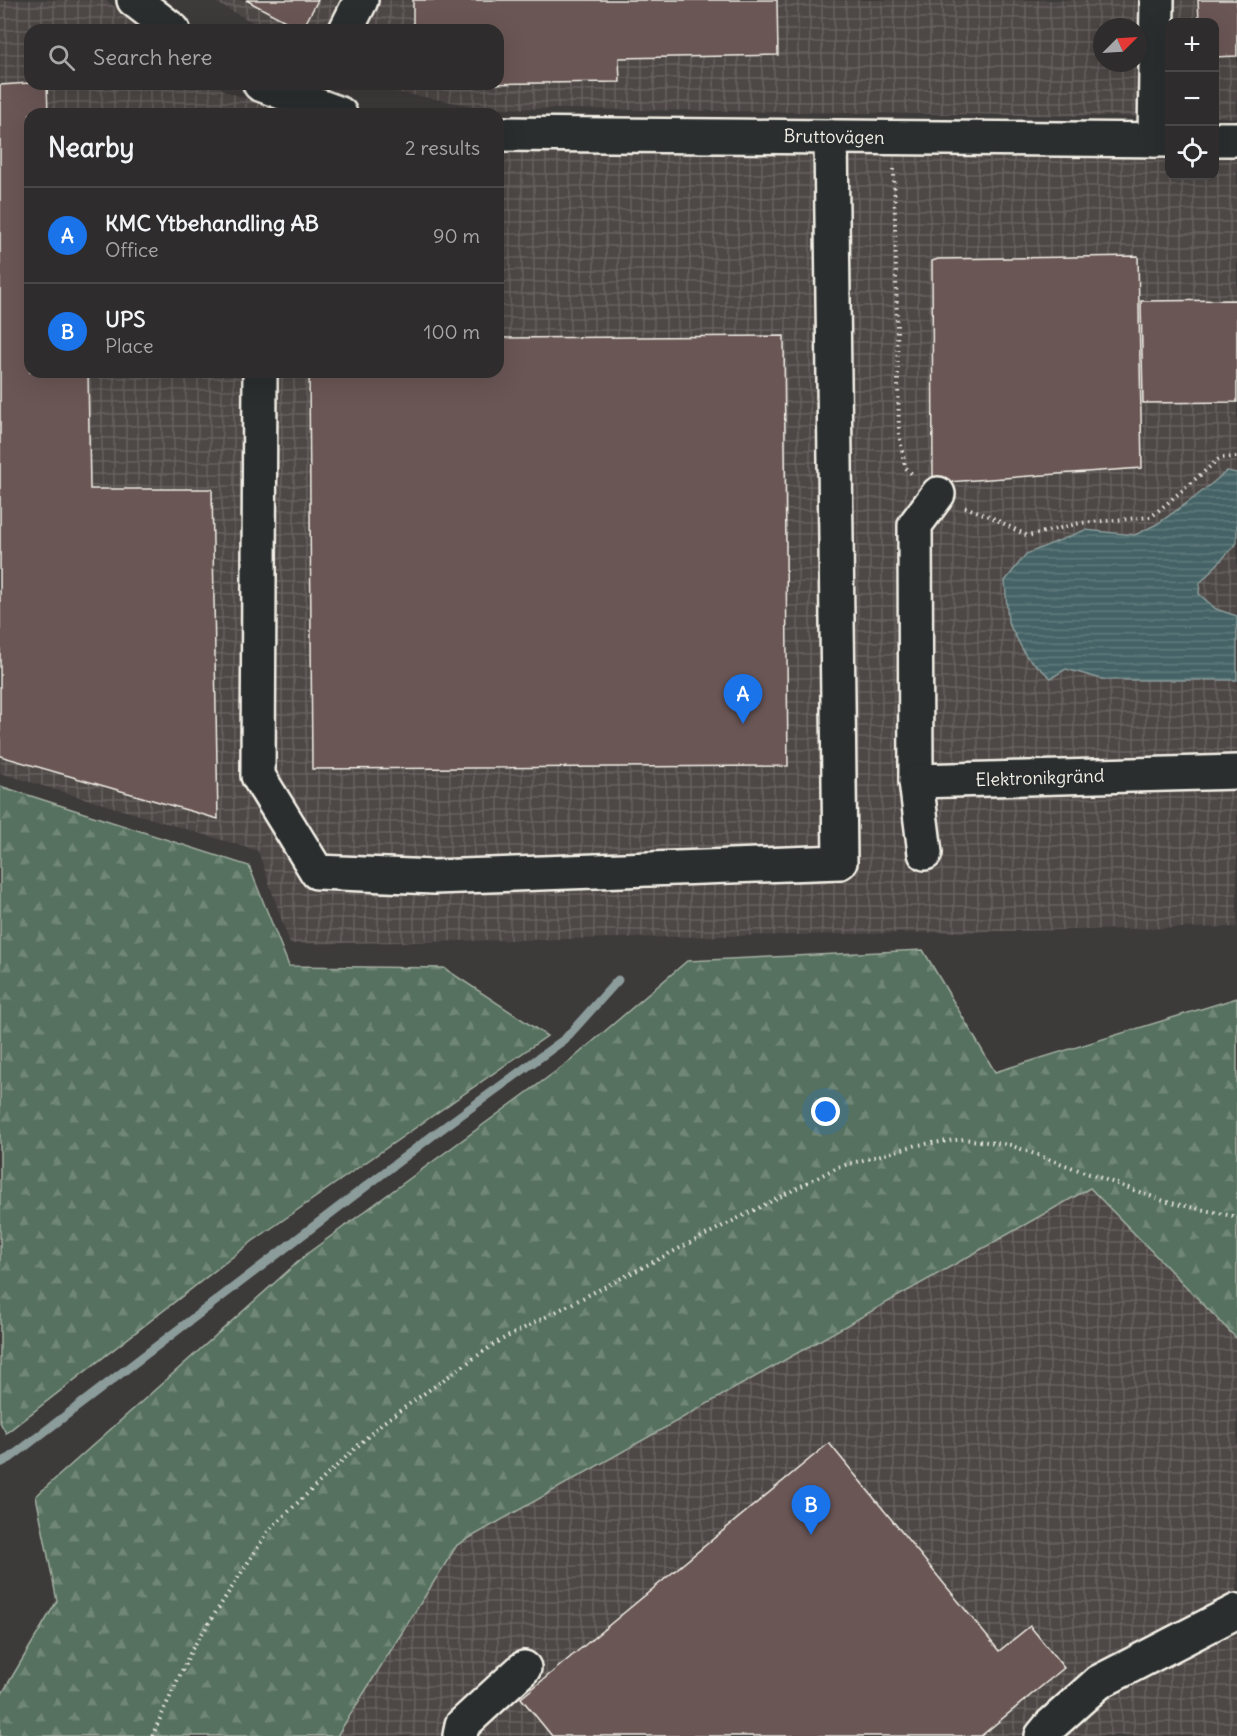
<!DOCTYPE html>
<html lang="en">
<head>
<meta charset="utf-8">
<style>
	body { margin:0; font-family:Delius,sans-serif; background:#363434; color:#f1f3f6 }
	.controls { position:absolute; right:18px; top:18px; display:grid; overflow:hidden; border-radius:12px; box-shadow:0 6px 24px #0002 }
	.controls button { width:54px; height:54px; display:grid; place-items:center; padding:0; border:0; border-bottom:2px solid #494848; background:#2e2c2c; color:#f1f3f6; font:30px sans-serif }
	.compass { position:absolute; left:1093px; top:18px; width:54px; height:54px; border-radius:50%; background:#2e2c2c; box-shadow:0 6px 24px #0002; rotate:66deg }
	.you { position:absolute; left:826px; top:1112px; width:21px; height:21px; margin:-15px; border:4px solid #fff; border-radius:50%; background:#1a73e8; box-shadow:0 0 0 9px #1a73e833 }
	.badge { display:grid; place-items:center; width:39px; height:39px; border-radius:50%; background:#1a73e8; color:#fff; font-size:20px; font-weight:700 }
	.pin { position:absolute; translate:-50% -50px; filter:drop-shadow(0 2px 3px #0008) }
	.pin::after { content:''; position:absolute; top:32px; width:21px; height:18px; background:inherit; clip-path:polygon(0 0,100% 0,50% 100%) }
	.list { margin:0; padding:0; list-style:none }
	h2 { display:flex; justify-content:space-between; align-items:center; height:78px; margin:0; padding:0 24px; font-size:26px }
	h2 small { font-size:20px; font-weight:400; color:#a7a7a9 }
	.list li { display:grid; grid-template-columns:39px 1fr auto; gap:18px; align-items:center; box-sizing:border-box; height:96px; padding:0 24px; border-top:2px solid #494848 }
	.list b { display:block; font-size:22px; white-space:nowrap }
	.list p { margin:0; font-size:20px; white-space:nowrap; color:#a7a7a9 }
	.list em { font-size:20px; font-style:normal; color:#a7a7a9 }
	.icon { flex:none; width:33px; height:33px; fill:none; stroke:currentColor; stroke-width:2; stroke-linecap:round; stroke-linejoin:round }
	.map { position:relative; flex:none; width:1237px; height:1736px; overflow:hidden }
	.search { position:absolute; background:#2e2c2c; box-shadow:0 6px 24px #0002; left:24px; top:24px; width:480px; height:66px; display:flex; align-items:center; gap:15px; box-sizing:border-box; padding:0 21px; border-radius:18px; color:#a7a7a9; font-size:22px }
	.panel { position:absolute; background:#2e2c2c; box-shadow:0 6px 24px #0002; left:24px; top:108px; width:480px; height:270px; border-radius:18px }
	.map>svg:first-child { display:block }
	.industrial { fill:url(#industrial-grid); fill-rule:evenodd }
	.forest { fill:url(#forest-firs); stroke:#a5b1a4; stroke-width:1.5 }
	.water { fill:url(#water-rules); stroke:#8b9c9a; stroke-width:1.5 }
	.lines { fill:none; stroke-linecap:round; stroke-linejoin:round }
	.stream { stroke:#8b9c9a; stroke-width:9 }
	.building { fill:#6a5755; stroke:#f4f1e8; stroke-width:1.5 }
	.minor-casing { stroke:#f4f1e8; stroke-width:38 }
	.path { stroke:#f4f1e8; stroke-width:4; stroke-dasharray:1.5 4.5; stroke-linecap:butt }
	.minor { stroke:#2a2d2e; stroke-width:33 }
	.labels { text-anchor:middle; stroke-width:5; stroke-linejoin:round; paint-order:stroke }
	.street-label { font-size:18px; fill:#f4f1e8; stroke:#2a2d2e }
</style>
</head>
<body>
<div class="map">
<svg width="1237" height="1736" viewBox="0 0 1237 1736">
	<defs>
		<pattern id="industrial-grid" width="8" height="8" patternUnits="userSpaceOnUse" patternTransform="scale(1.5)"><rect width="8" height="8" fill="#4d4645"/><path d="M0 4h8M4 0v8" fill="none" stroke="#676160"/></pattern>
		<pattern id="forest-firs" width="22" height="20" patternUnits="userSpaceOnUse" patternTransform="scale(1.5)"><rect width="22" height="20" fill="#56715f"/><path d="M5 1l3.5 6h-7zM16 11l3.5 6h-7z" fill="#6f8676"/></pattern>
		<pattern id="water-rules" width="6" height="5" patternUnits="userSpaceOnUse" patternTransform="scale(1.5)"><rect width="6" height="5" fill="#456466"/><path d="M0 2.5h6" fill="none" stroke="#607b7c"/></pattern>
	</defs>
	<rect width="100%" height="100%" fill="#3d3a3a"/>
	<filter id="ink" filterUnits="userSpaceOnUse"><feTurbulence type="fractalNoise" baseFrequency=".0167" numOctaves="2"/><feDisplacementMap in="SourceGraphic" scale="12" xChannelSelector="R" yChannelSelector="G"/><feConvolveMatrix kernelMatrix="1 2 1 2 8 2 1 2 1" color-interpolation-filters="sRGB"/></filter>
	<g filter="url(#ink)">
		<g class="industrial">
			<path d="M0,0H106L145,30H30V84H216L225,91L290,114H30V372H498V150L1169,156L1170,176H1214L1215,156H1237V927L290,944L258,851L0,773Z"/>
			<path d="M211,0H1237V118L1215,117L1214,22H1170L1169,117L485,108L373,88L366,84H498V30H267ZM1102,27H1138V63H1102Z"/>
			<path d="M1090,1188L1237,1339V1736H337L457,1545Z"/>
		</g>
		<g class="forest">
			<path d="M0,786L249,866L289,966L444,968L547,1036L253,1241L6,1433L0,1422Z"/>
			<path d="M923,950L995,1072L1237,998V1339L1090,1188L457,1545L337,1736H0V1697L57,1601L36,1496L308,1253L570,1061L687,961Z"/>
		</g>
		<path class="water" d="M1227,471L1237,473V543L1200,583L1199,594L1216,609L1237,616V680H1105L1066,669L1051,678L1026,656L1008,622L1005,581L1026,554L1085,530L1135,535L1157,524L1194,498Z"/>
		<g class="lines">
			<path class="stream" d="M0,1463L10,1458L432,1136L565,1039L618,980"/>
		</g>
		<g class="building">
			<path d="M246,0H318L302,30Z"/>
			<path d="M413,0H777L778,55L619,58L620,82L471,84H498V30H413Z"/>
			<path d="M1198,0H1237V56L1214,57V22H1199Z"/>
			<path d="M30,83L47,84L48,114H30V372H88L90,489H212L218,819L0,756V85Z"/>
			<path d="M1138,256L1142,468L933,483L932,261L938,259Z"/>
			<path d="M1237,300V402L1143,403L1141,301Z"/>
			<path d="M784,336L788,766L312,769L309,372H498V338Z"/>
			<path d="M829,1443L999,1651L1030,1626L1064,1668L981,1736H552L521,1698Z"/>
		</g>
		<g class="lines">
			<g class="minor-casing">
				<g id="minor">
					<path d="M134,0L173,30"/>
					<path d="M346,30L361,0"/>
					<path d="M260,84L340,114"/>
					<path d="M498,134L1170,140"/>
					<path d="M1214,139H1237"/>
					<path d="M1155,140L1157,0"/>
					<path d="M260,372L258,776L317,872L434,877L840,862L831,137"/>
					<path d="M916,781L915,525L938,494"/>
					<path d="M925,853L916,781L1237,772"/>
					<path d="M460,1736L462,1725L524,1668"/>
					<path d="M1042,1736L1051,1725L1099,1682L1237,1611"/>
				</g>
			</g>
			<g class="path">
				<path d="M894,169L899,433L905,467L913,475"/>
				<path d="M965,507L989,516L1028,536L1080,523L1151,517L1220,458L1237,457"/>
				<path d="M152,1736L192,1649L269,1530L381,1424L497,1342L838,1167L917,1145L964,1139L1010,1145L1167,1202L1237,1217"/>
			</g>
			<use href="#minor" class="minor"/>
		</g>
	</g>
	<g class="labels">
		<g class="street-label">
			<text transform="translate(834 137) rotate(1)" y="6">Bruttovägen</text>
			<text transform="translate(1040 778) rotate(-2)" y="6">Elektronikgränd</text>
		</g>
	</g>
</svg>
<div class="controls">
<button>+</button>
<button>−</button>
<button><svg class="icon" aria-label="locate" viewBox="0 0 24 24"><circle cx="12" cy="12" r="6"/><path d="M12 2v4M12 18v4M2 12h4M18 12h4"/></svg></button>
</div>
<svg class="compass" viewBox="-18 -18 36 36"><path d="M0-13l5 13h-10z" fill="#e53935"/><path d="M0 13l5-13h-10z" fill="#a7a7a9"/></svg>
<div class="you"></div>
<div class="pin badge" style="left:743px;top:724px">A</div>
<div class="pin badge" style="left:811px;top:1535px">B</div>
<div class="search"><svg class="icon" aria-label="search" viewBox="0 0 24 24"><circle cx="10" cy="10" r="6"/><path d="M15 15l6 6"/></svg>Search here</div>
<section class="panel">
<h2>Nearby<small>2 results</small></h2>
<ul class="list">
<li><span class="badge">A</span><div><b>KMC Ytbehandling AB</b><p>Office</p></div><em>90 m</em></li>
<li><span class="badge">B</span><div><b>UPS</b><p>Place</p></div><em>100 m</em></li>
</ul>
</section>
</div>
</body>
</html>
